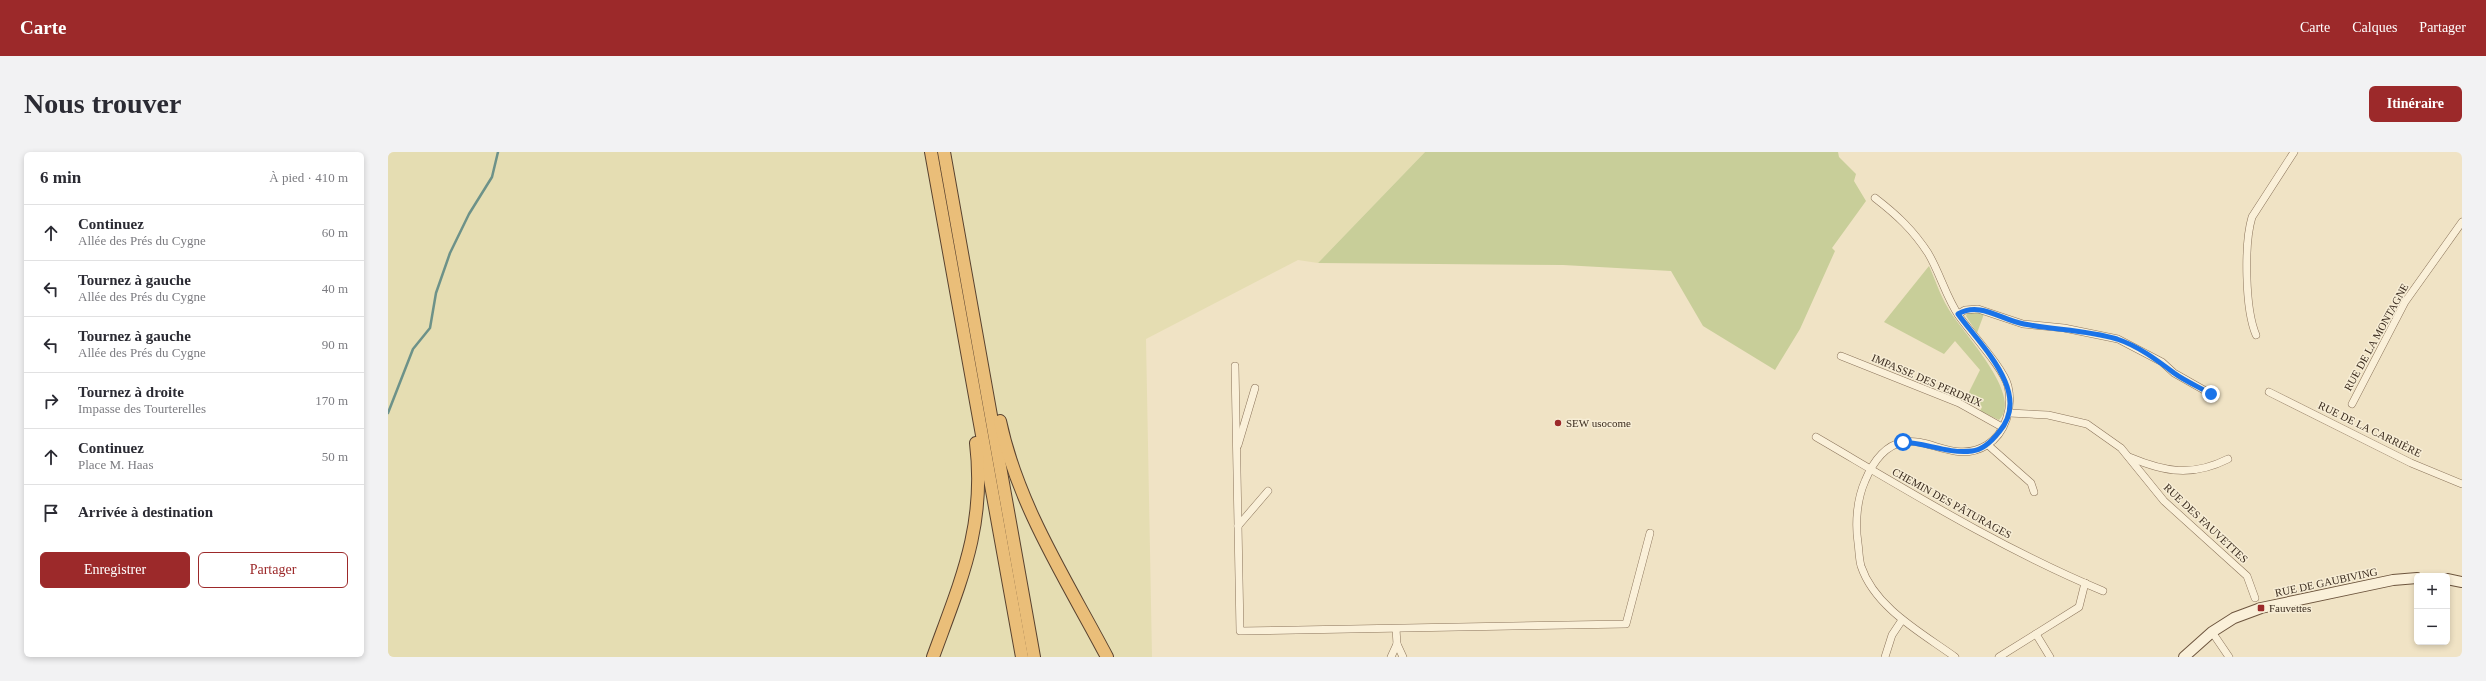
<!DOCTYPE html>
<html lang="fr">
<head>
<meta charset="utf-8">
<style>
	body { margin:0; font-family:Georgia,serif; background:#f2f2f3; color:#2b2b33 }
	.controls { position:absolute; right:12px; bottom:12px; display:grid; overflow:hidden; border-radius:6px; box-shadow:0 2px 6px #0003 }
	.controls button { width:36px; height:36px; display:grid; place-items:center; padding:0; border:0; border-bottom:1px solid #e1e1e2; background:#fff; color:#2b2b33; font:20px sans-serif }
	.stop { position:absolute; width:12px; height:12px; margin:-9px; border:3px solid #1a73e8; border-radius:50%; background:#fff }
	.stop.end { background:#1a73e8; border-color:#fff; box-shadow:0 1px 4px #0008 }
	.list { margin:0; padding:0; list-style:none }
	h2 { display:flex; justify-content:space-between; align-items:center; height:52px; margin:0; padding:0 16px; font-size:17px }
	h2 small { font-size:13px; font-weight:400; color:#7c7c81 }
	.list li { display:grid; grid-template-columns:26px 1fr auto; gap:12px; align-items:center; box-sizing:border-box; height:56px; padding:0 16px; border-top:1px solid #e1e1e2 }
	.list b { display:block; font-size:15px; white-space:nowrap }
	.list p { margin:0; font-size:13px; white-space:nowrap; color:#7c7c81 }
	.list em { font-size:13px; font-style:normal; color:#7c7c81 }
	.actions { display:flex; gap:8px; padding:12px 16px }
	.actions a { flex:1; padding:9px 0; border:1px solid #9c292a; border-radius:6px; text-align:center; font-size:14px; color:#9c292a }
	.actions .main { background:#9c292a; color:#fff }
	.icon { flex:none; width:22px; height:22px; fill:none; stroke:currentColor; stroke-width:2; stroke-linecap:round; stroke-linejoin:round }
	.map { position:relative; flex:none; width:2074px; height:505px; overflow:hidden; border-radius:6px }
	header { display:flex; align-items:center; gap:24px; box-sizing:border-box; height:56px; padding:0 20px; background:#9c292a; color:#fff }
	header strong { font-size:19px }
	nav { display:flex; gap:22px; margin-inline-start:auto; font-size:14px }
	.intro { display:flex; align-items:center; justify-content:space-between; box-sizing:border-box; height:96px; padding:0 24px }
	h1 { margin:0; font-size:28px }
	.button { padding:10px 18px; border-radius:6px; background:#9c292a; color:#fff; font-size:14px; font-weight:700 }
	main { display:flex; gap:24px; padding:0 24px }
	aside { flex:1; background:#fff; border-radius:6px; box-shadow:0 2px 6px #0003 }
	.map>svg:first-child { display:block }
	.farmland { fill:#e5ddb2 }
	.green { fill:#c8ce99 }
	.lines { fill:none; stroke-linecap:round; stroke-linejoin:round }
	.stream { stroke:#6d9289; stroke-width:2.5 }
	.minor-casing { stroke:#8b745b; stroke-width:8 }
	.secondary-casing { stroke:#6d553e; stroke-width:12 }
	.trunk-casing { stroke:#59422f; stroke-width:14 }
	.minor { stroke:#faf0d9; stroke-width:7 }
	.secondary { stroke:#faf0d9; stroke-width:10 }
	.trunk { stroke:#eabe79; stroke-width:12 }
	.route { stroke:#1a73e8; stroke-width:5 }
	.poi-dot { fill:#9c292a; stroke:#f7edd5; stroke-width:1.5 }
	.labels { text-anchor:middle; stroke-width:3; stroke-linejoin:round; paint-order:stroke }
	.street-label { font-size:11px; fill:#3b2c1f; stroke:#f7edd5 }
	.poi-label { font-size:11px; fill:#3b2c1f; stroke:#f7edd5; text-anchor:start }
</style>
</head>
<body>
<header>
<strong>Carte</strong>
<nav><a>Carte</a><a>Calques</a><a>Partager</a></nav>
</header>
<div class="intro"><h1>Nous trouver</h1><a class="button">Itinéraire</a></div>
<main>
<aside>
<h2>6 min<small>À pied · 410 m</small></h2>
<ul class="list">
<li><svg class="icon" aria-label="ahead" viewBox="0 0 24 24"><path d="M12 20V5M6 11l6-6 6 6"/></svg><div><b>Continuez</b><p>Allée des Prés du Cygne</p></div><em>60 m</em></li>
<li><svg class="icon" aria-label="left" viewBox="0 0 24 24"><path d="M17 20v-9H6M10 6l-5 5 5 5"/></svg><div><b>Tournez à gauche</b><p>Allée des Prés du Cygne</p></div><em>40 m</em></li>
<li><svg class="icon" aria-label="left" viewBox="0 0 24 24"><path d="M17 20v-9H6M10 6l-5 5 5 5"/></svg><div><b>Tournez à gauche</b><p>Allée des Prés du Cygne</p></div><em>90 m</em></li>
<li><svg class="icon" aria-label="right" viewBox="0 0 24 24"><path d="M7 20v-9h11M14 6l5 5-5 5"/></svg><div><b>Tournez à droite</b><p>Impasse des Tourterelles</p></div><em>170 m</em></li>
<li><svg class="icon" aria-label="ahead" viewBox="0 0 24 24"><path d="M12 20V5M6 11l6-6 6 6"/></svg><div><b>Continuez</b><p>Place M. Haas</p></div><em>50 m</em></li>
<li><svg class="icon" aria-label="arrive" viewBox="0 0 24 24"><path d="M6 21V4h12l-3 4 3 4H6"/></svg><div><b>Arrivée à destination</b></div></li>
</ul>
<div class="actions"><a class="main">Enregistrer</a><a>Partager</a></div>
</aside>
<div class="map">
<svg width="2074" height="505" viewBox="0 0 2074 505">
	<rect width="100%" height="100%" fill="#f0e3c5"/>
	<path class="farmland" d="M0,0H1037L930,111L910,108L758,187L764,505H0Z"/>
	<g class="green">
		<path d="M1037,0H1450L1451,5L1468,22L1466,29L1478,49L1444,96L1447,99L1412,177L1387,218L1315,174L1283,119L1175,113L930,111Z"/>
		<path d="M1541,114C1547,127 1552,143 1560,156C1572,178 1637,244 1611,268L1592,259L1594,255L1578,246L1592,218L1567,189L1556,202L1496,170Z"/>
		<path d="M1588,160L1596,162L1589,181L1578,164L1579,161Z"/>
	</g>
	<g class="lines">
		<path class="stream" d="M0,261L25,197L42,176L48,141L62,101L81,62L104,25L110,0"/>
		<g class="minor-casing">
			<g id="minor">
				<path d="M1487,46C1509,63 1525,78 1540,101C1552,121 1558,145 1571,164C1583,181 1616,217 1620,234C1625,255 1618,281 1599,293C1568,312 1542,285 1515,290C1495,294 1484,312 1477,329C1469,347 1467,371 1470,391C1471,398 1471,407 1473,414C1487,456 1534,481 1567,505"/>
				<path d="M1570,162L1577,158L1590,157L1635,172L1676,176L1730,187L1774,210L1786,221L1823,242"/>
				<path d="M1868,183C1857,157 1856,92 1864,65L1906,0"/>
				<path d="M1453,204L1571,251L1614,275"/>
				<path d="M847,214L852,479L1238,472L1262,381"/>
				<path d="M1881,240L2023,311L2074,332"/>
				<path d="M1964,252L2017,150L2074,70"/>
				<path d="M1621,261L1660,263L1699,272L1733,296L1776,349L1859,424L1867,446"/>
				<path d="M1428,285C1522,340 1614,397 1715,439"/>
				<path d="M850,293L867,236"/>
				<path d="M1600,293L1643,331L1646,340"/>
				<path d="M1741,305C1777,320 1804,325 1840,307"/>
				<path d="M850,374L880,339"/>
				<path d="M1824,480L1841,505"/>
				<path d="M1648,482L1662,505"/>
				<path d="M1009,492L1015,505"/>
				<path d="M1003,505L1009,492L1008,477"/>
				<path d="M1497,505L1504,483L1514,468"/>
				<path d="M1611,505L1691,455L1697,431"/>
			</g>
		</g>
		<g class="secondary-casing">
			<g id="secondary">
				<path d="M2059,427L2074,430"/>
				<path d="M1796,505L1824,480L1846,466L1873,456L2005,428L2029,426"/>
			</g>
		</g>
		<g class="trunk-casing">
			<g id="trunk">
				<path d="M543,0L634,505"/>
				<path d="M556,0L646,505"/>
				<path d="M612,269C630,354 679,429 719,505"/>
				<path d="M545,505C573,428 598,374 588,291"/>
			</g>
		</g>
		<use href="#minor" class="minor"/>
		<use href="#secondary" class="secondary"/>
		<use href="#trunk" class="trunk"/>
	</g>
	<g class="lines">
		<path class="route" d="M1515,290C1538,291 1560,302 1584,299C1595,298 1604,289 1611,280C1645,241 1592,193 1570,162C1592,149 1613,168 1636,172C1667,178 1698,178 1729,187C1750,194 1769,208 1786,221C1797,229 1811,235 1823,242"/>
	</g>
	<g class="poi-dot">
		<circle cx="1170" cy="271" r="4"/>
		<rect x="1869" y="452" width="8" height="8" rx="2"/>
	</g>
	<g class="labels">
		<g class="street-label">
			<text transform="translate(1988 185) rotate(-61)" y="4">RUE DE LA MONTAGNE</text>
			<text transform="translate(1539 228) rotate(23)" y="4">IMPASSE DES PERDRIX</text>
			<text transform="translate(1982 277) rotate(26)" y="4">RUE DE LA CARRIÈRE</text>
			<text transform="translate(1564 351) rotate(29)" y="4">CHEMIN DES PÂTURAGES</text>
			<text transform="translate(1818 371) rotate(43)" y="4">RUE DES FAUVETTES</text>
			<text transform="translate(1938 430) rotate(-12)" y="4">RUE DE GAUBIVING</text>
		</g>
		<g class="poi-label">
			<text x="1178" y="275">SEW usocome</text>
			<text x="1881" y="460">Fauvettes</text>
		</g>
	</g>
</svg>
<div class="controls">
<button>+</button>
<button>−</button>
</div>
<div class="stop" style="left:1515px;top:290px"></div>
<div class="stop end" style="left:1823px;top:242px"></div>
</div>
</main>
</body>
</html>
